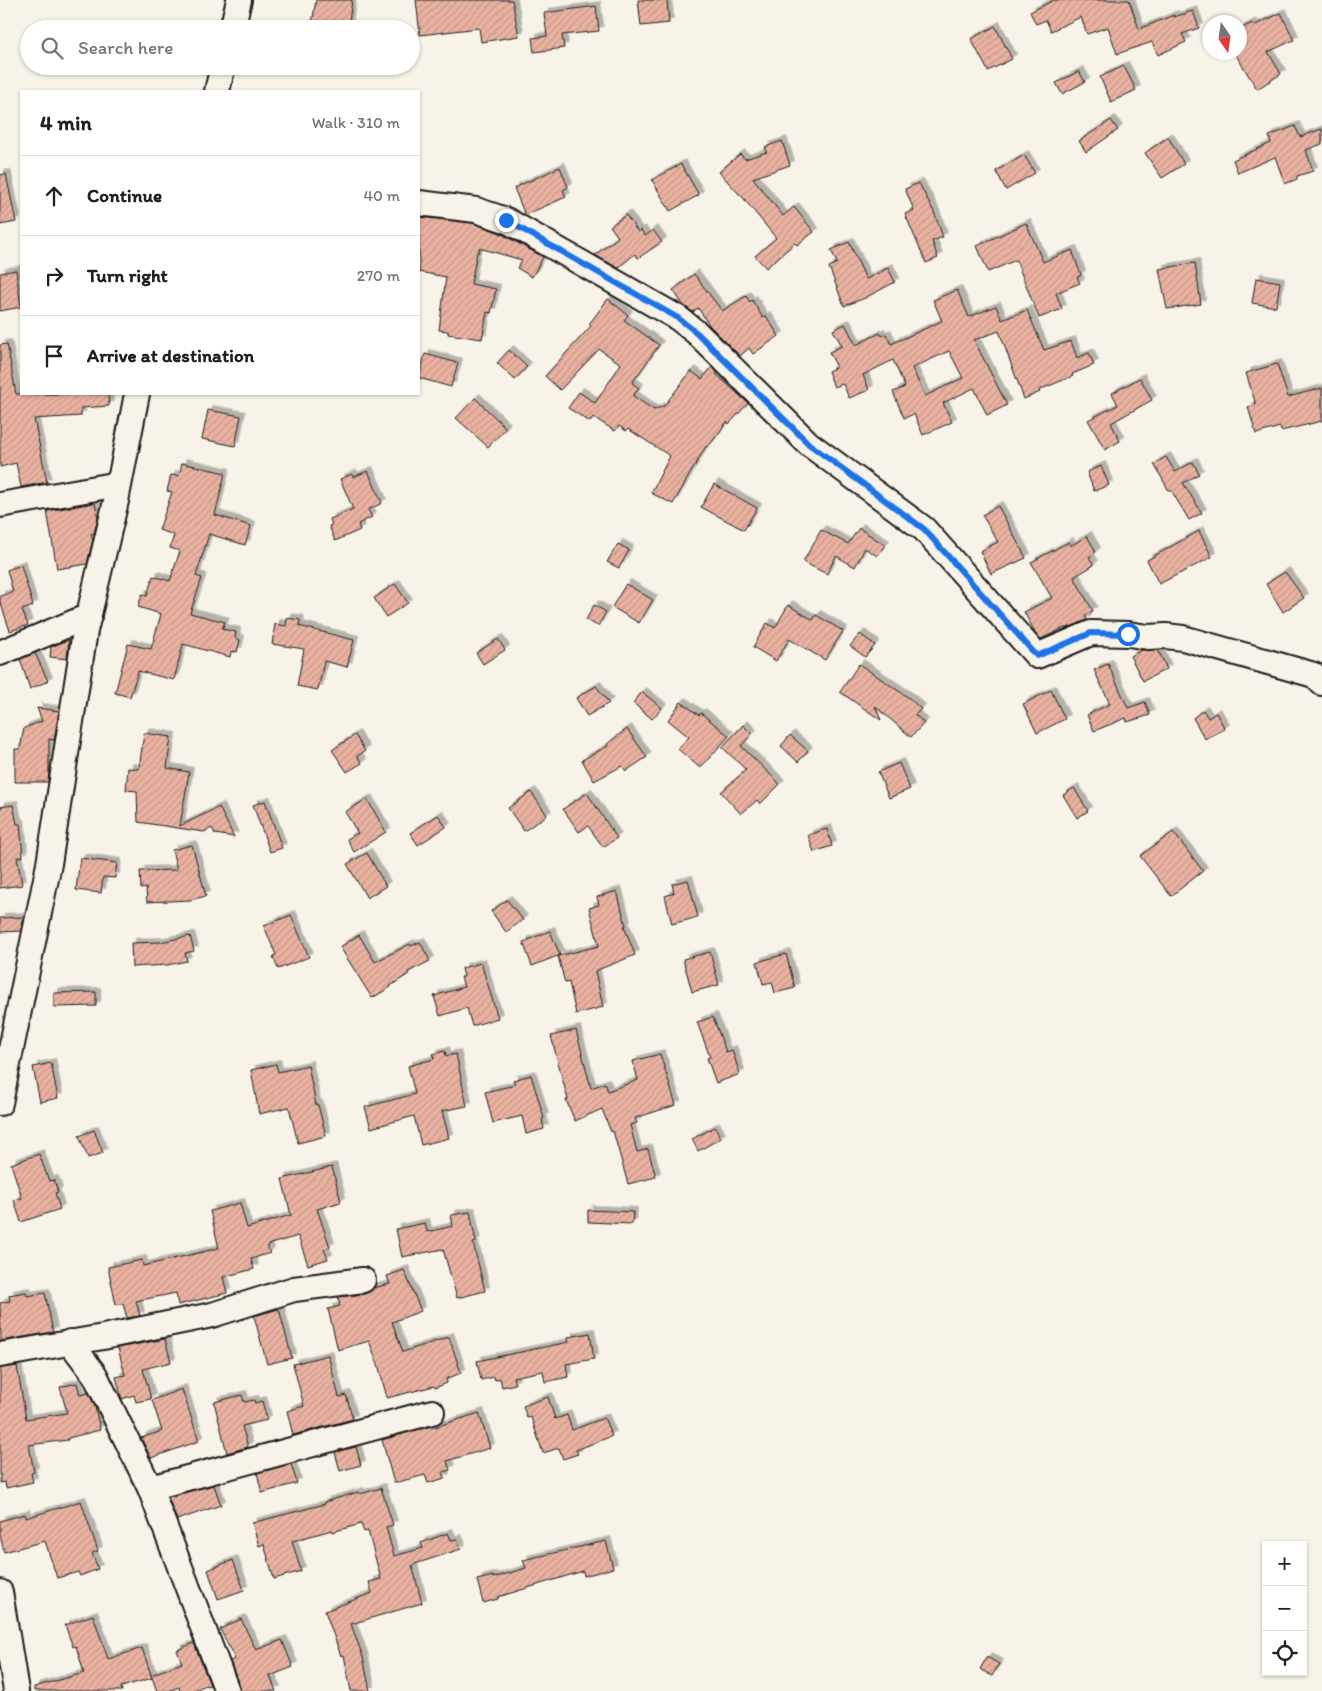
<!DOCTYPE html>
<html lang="en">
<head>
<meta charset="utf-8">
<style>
	body { margin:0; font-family:Itim,sans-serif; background:#f6f6f6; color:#202124 }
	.controls { position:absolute; right:15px; bottom:15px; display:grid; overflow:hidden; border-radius:0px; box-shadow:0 1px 4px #0004 }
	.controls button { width:45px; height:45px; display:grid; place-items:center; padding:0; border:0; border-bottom:1px solid #e0e0e0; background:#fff; color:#202124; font:25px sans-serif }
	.compass { position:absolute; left:1202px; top:15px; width:45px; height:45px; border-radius:50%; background:#fff; box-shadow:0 1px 4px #0004; rotate:167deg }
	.stop { position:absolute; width:15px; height:15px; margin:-11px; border:4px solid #1a73e8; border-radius:50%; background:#fff }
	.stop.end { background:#1a73e8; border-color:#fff; box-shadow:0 1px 5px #0008 }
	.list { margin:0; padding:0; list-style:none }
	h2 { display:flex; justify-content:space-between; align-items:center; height:65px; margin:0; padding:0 20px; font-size:21px }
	h2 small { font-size:16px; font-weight:400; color:#757577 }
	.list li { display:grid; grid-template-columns:32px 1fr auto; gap:15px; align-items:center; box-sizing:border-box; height:80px; padding:0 20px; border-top:1px solid #e0e0e0 }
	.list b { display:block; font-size:19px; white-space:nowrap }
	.list em { font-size:16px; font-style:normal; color:#757577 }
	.icon { flex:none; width:28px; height:28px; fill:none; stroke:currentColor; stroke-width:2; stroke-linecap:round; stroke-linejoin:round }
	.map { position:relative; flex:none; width:1322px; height:1691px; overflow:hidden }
	.search { position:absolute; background:#fff; box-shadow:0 1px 4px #0004; left:20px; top:20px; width:400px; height:55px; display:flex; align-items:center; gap:12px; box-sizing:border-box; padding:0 18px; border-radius:28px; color:#757577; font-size:19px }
	.panel { position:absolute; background:#fff; box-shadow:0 1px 4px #0004; left:20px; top:90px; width:400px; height:305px; border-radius:0px }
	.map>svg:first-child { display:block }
	.building { fill:url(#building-hatch); stroke:#1c1c1c; fill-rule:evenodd; filter:url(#shadow) }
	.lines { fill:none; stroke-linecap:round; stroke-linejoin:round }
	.minor-casing { stroke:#1c1c1c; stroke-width:28 }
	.minor { stroke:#f7f3e8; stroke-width:24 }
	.route { stroke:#1a73e8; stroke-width:6 }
</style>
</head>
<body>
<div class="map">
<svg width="1322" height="1691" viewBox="0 0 1322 1691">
	<defs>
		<pattern id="building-hatch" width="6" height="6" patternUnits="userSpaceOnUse" patternTransform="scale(1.25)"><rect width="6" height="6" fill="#eab2a1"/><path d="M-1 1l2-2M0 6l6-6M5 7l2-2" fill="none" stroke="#c8988a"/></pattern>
		<filter id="shadow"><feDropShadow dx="4.5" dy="-4.5" stdDeviation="0" flood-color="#0004"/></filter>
	</defs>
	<rect width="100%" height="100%" fill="#f7f3e8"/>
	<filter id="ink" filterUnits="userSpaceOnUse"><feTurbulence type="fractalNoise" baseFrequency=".02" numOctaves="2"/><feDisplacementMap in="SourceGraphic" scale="10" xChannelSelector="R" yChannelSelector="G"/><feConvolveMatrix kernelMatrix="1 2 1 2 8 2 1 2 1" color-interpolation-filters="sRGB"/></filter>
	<g filter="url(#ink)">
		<g class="building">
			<path d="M316,0H352L348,29H311Z"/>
			<path d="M416,0H512L519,36L481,42L479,28L420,35Z"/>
			<path d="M638,0H667L669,23L641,26Z"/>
			<path d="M1054,0H1129L1139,29L1174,15V17L1193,11L1199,28L1182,34L1186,42L1158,55L1152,42L1117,54L1108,27L1087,34L1081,17L1051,31L1046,20L1036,24L1030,12Z"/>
			<path d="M596,6L599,31L562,35L564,48L534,52L532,38L547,36L544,13Z"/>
			<path d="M1281,13L1294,40L1268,52L1281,74L1257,89L1234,52H1240V29L1252,23L1253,26Z"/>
			<path d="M995,26L1012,59L988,71L971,39Z"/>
			<path d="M1124,66L1136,90L1111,102L1100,77Z"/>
			<path d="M1079,71L1085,82L1062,94L1056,83Z"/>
			<path d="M1111,120L1118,130L1086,152L1079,141Z"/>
			<path d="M1295,126L1300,137L1322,129V144L1306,150L1313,171L1297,176V179L1285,184L1275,157L1238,173L1233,160L1271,143L1269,136Z"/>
			<path d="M1168,137L1184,164L1162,178L1145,153Z"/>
			<path d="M782,141L790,165L753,178L783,216L794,207L814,232L797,245L795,243L766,268L755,256L776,238L740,194H739L719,172L740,154L745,159L767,152L765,147Z"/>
			<path d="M1024,155L1035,173L1006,190L996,171Z"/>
			<path d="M681,164L699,195L670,211L652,180Z"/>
			<path d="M560,167L568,187L563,190L566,197L525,215L514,188Z"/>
			<path d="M6,174L16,222L0,225V175Z"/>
			<path d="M919,183L934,212L943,237L932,241L938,258L926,263L905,214L914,210L905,189Z"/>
			<path d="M626,215L638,232L641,230L645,236L653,230L662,242L638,258L635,254L618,268L595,255L618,237L610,226Z"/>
			<path d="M419,217L473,223L500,233L543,257L532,277L517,268L522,260L479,248V252H477L471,284L496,289L491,313L487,312L482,339L448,334V331L439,330L446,277L419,272Z"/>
			<path d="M1026,223L1043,262L1072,250L1081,275L1077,277L1080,283L1056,293L1062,309L1039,318L1016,260L988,272L977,246Z"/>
			<path d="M849,242L866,279L888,268L895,282L865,298L844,306L829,267L837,263L831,250Z"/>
			<path d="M1195,263L1201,304L1167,309L1159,269Z"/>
			<path d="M16,270L21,307L0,311V273Z"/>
			<path d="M694,274L722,311L746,296L750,302L752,300L763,318L766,316L779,336L753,354L749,348L740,356L710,326L698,308L693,312L684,306L673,290Z"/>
			<path d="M1256,278L1280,282L1276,307L1252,303Z"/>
			<path d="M957,290L969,317L996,306L1002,320L1027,310L1044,350L1071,341L1077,358L1089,353L1094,365L1072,374L1073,376L1039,390L1040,392L1024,399L999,331L974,340L1007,405L987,415L974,388L943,403L952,422L923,435L914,414L904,418L893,392L905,387L893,360L863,375L869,390L849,398L843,384L834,387L828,371L837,367L829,352L842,346L833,330L845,324L856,345L880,333L882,336L886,334L891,344L942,321L933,300ZM949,351L963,378L925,396L912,368Z"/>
			<path d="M608,299L628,315L624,320L659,345L632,383L639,388L633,396L654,410L664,406L691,371L702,379L712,367L718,373L716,374L748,403L729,424L727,422L708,447L706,446L673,504L651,493L670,456L628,429L626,431L619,426L615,431L593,417L590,422L568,408L579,392L595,403L621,364L599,349L560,390L545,376L591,326L589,324Z"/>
			<path d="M7,344L16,394H108L109,406L81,408V416L34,419L47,482L21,487L16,463L0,467V345Z"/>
			<path d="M509,350L527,367L515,380L497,363Z"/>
			<path d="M425,354L458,363L451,387L419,378Z"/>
			<path d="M1277,364L1288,397L1322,388V421L1281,431L1280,427L1256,434L1248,407L1256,405L1246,373Z"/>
			<path d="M1140,378L1152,400L1111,423L1120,441L1105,450L1088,420L1118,405L1112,393Z"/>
			<path d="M475,398L506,428L488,447L456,418Z"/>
			<path d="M208,410L241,416L235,446L202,439Z"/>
			<path d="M1166,457L1175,472L1193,462L1199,474L1183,483L1202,513L1189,520L1171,490L1169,491L1154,464Z"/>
			<path d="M182,463L225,473L215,515L251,526L245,545L209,534L196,576L202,578L190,613L225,622L222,629L236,632L235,638L240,640L237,652L231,651L230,657L183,644L174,680L138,671L130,697L115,693L128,644L151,649L161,614L138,607L142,594L147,596L153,576L170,581L180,551L170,548L174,535L159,530L172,492L167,491L171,475L179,476Z"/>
			<path d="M1101,466L1109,485L1094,491L1087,472Z"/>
			<path d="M368,471L382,503L368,510L372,517L358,524L360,530L335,541L329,526L332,525L330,519L353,509L340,479L352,474L353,477Z"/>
			<path d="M714,484L757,508L744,530L701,507Z"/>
			<path d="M95,503L98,519L94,533L91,534L93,540L87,564L57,569L47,511Z"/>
			<path d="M998,506L1026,558L991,574L980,551L998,542L982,515Z"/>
			<path d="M859,528L885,545L877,556L865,548L855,567L836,556L827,574L803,562L821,530L848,544Z"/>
			<path d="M1199,531L1212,557L1159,584L1147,560Z"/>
			<path d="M1087,536L1096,552L1089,557L1094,565L1074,577L1093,611L1085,615L1087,620L1066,629V627L1041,639L1036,634L1024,612L1052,598L1031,562L1069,542L1070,546Z"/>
			<path d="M618,544L629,550L619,568L607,562Z"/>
			<path d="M21,565L33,606L22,610L28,625L10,631L0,601V596L13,592L7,570Z"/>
			<path d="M1285,572L1304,598L1283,612L1266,584Z"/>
			<path d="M395,584L408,603L386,617L374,598Z"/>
			<path d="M626,584L653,600L639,623L612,607Z"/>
			<path d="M594,605L606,612L598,626L586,620Z"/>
			<path d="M788,605L813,620L816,615L843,631L825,660L789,639L776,661L753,647L767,623L775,628Z"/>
			<path d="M287,618L300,620L299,626L354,640L347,667L324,661L318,690L297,686L304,649L272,644L275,624L286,626Z"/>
			<path d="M860,634L875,645L865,657L850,646Z"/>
			<path d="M498,639L505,650L483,664L476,653Z"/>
			<path d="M65,641H69L67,659L50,657L51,647Z"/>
			<path d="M1142,650H1158L1167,669L1143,681L1130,656Z"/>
			<path d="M35,653L48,681L30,689L20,659Z"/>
			<path d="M859,664L909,698L921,709L915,715L924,723L911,737L875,706L881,720L840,692Z"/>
			<path d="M1108,664L1128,708L1145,702L1150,715L1127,722L1126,718L1094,731L1087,715L1110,704L1094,670Z"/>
			<path d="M596,686L609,703L587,716L576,698Z"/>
			<path d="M1051,690L1065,719L1037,733L1023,704Z"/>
			<path d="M642,692L662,708L652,719L633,703Z"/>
			<path d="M681,702L699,715L701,713L729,736L700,768L678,749L689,737L668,720Z"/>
			<path d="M37,708L59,711L54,740L49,739V771L48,782H15V749H20L24,728L42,721Z"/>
			<path d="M1203,710L1208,718L1216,713L1225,729L1205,739L1193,718Z"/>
			<path d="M743,725L752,734L741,746L780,784L760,804L757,800L741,814L721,792L746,770L722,747Z"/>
			<path d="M627,729L647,757L626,771L622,766L594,781L582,760L608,746L607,744Z"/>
			<path d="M144,733L171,737L167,768L189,772L180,826L219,807L234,837L215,834L212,828L204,832L138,822L137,791L126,790L128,768L139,769Z"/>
			<path d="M355,735L365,751L357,756L362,763L347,772L332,750Z"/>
			<path d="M790,735L808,751L798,762L781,746Z"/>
			<path d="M899,763L910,789L889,798L878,772Z"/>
			<path d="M1074,788L1088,811L1077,818L1063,795Z"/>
			<path d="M531,792L547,815L524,831L508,808Z"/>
			<path d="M587,793L617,838L603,847L588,826L579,832L563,809Z"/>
			<path d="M367,799L386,832L354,852L347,839L358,833L345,812Z"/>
			<path d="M265,801L282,848L270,852L253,805Z"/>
			<path d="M13,805L17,824H20L23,857H17L22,885L0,888V807Z"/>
			<path d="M438,815L446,827L418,845L410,833Z"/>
			<path d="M827,829L832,846L814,852L808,835Z"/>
			<path d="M1173,832L1203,871L1171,896L1140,856Z"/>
			<path d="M192,845L206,896L190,900L147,902L146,888L141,889L140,871L177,870L172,850Z"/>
			<path d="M367,853L386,886L367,898L347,864Z"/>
			<path d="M80,858L117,863L115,878L103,877L101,893L76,890Z"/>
			<path d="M688,880L698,917L672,924L665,896L674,893L672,884Z"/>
			<path d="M617,891L626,926H624L635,955L595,971L603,1007L576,1014L569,982L565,983L558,956L599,946L589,908L599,905L597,897Z"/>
			<path d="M507,900L523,920L506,932L491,911Z"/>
			<path d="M291,915L309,957L278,969L273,956L276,955L264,926Z"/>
			<path d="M24,917L21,931L0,932V918Z"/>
			<path d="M550,931L560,955L532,966L523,942Z"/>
			<path d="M359,935L375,962L410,944L411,946L420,942L430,961L408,972L409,974L390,986L391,987L372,998L340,947Z"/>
			<path d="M190,936L194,951L185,953L187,961L167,965L132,967L131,943L160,942Z"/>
			<path d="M710,952L719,985L692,992L683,959Z"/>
			<path d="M786,954L795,988L775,993L772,982L763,984L757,962Z"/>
			<path d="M481,963L498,1018L472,1026L467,1008L440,1016L434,996L464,987L461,977H464L462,968Z"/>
			<path d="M96,992V1006L54,1007V993Z"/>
			<path d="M713,1017L726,1052L732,1050L740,1074L716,1083L707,1058L710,1057L697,1022Z"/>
			<path d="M576,1030L591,1088L605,1083L608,1091L638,1080L633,1061L660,1054L676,1105L635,1118L637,1123L630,1125L637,1152L648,1149L656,1177L628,1184L613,1131L611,1132L602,1109L575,1121L566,1100H568L551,1036Z"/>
			<path d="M445,1051L446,1056L456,1054L467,1106L442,1111L449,1138L421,1145L414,1116L371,1128L365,1107L415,1094L408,1066L434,1059L433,1054Z"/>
			<path d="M51,1063L58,1098L40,1102L33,1067Z"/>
			<path d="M276,1064L278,1072L308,1065L316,1105H318L326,1136L298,1143L289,1107L259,1114L251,1070Z"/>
			<path d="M531,1075L544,1118L542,1119L544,1129L526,1134L522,1116L493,1123L485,1092L515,1085L513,1080Z"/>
			<path d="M715,1127L721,1138L698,1151L692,1139Z"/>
			<path d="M94,1130L103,1153L88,1158L79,1136Z"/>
			<path d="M39,1154L49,1181L54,1180L58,1192L55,1193L60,1209L21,1222L14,1200L22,1198L11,1164Z"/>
			<path d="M332,1167L341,1202L317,1209L330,1247L324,1249L328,1259L308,1265L298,1236L267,1245L270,1253L251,1259L254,1269L223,1277L227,1293L178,1305L176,1293L136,1301L140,1316L127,1318L123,1304L116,1305L108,1267L142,1260L143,1266L219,1248L210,1211L240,1203L247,1228L291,1215L282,1179Z"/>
			<path d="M588,1210L633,1212L632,1224L588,1222Z"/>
			<path d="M470,1212L476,1242L473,1243L485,1291L457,1298L443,1249L402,1257L396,1229L425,1223L427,1232L453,1226L451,1215Z"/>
			<path d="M404,1270L421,1311L392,1322L403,1352L449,1337L461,1373L446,1379L447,1383L435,1388L434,1386L387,1398L378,1364L369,1341L338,1350L328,1309L340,1306L338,1297L365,1294L373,1288L390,1284L387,1276Z"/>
			<path d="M26,1292L27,1296L45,1293L53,1332L1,1341L0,1303L10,1301L9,1295Z"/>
			<path d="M279,1309L292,1358L267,1364L254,1316Z"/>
			<path d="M590,1333L594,1359L566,1364L568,1377L545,1382L543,1371L513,1377L515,1384L502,1387L500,1378L495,1380L494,1377L481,1380L477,1361L569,1342L568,1337Z"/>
			<path d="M165,1339L171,1362L143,1369L151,1399L136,1402L134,1395L122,1399L116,1377L125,1375L118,1348Z"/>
			<path d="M328,1355L339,1397L346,1395L353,1419L293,1435L287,1411L304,1406L293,1364Z"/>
			<path d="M17,1366L26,1419L67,1413L60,1387L77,1383L80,1395L89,1393L95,1407L100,1430L68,1438V1440L29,1445L34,1472L31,1473L33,1482L6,1488L5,1482L0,1483V1368Z"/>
			<path d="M182,1389L199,1441L151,1458L141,1438L162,1431L152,1400Z"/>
			<path d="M242,1395L244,1402L254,1400L255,1403L262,1401L267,1420L242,1426L248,1447L227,1453L214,1402Z"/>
			<path d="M548,1397L555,1419L567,1415L572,1430L604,1418L612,1436L576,1450L578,1454L563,1459L559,1448L543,1453L531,1417L527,1418L523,1406Z"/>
			<path d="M479,1413L490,1448L447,1461L450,1470L443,1472L445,1478L428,1483L425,1475L394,1483L382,1440L431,1426L432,1428Z"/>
			<path d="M356,1447L361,1465L340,1471L335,1452Z"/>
			<path d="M291,1464L297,1483L262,1493L257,1473Z"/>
			<path d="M214,1485L221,1505L177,1520L168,1497Z"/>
			<path d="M381,1488L393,1525L386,1527L394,1556L423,1548L421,1543L448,1533L451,1540L457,1539L461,1549L412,1565L422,1603L351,1624L363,1657L370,1691H351L344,1655L341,1656L325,1611L372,1593L369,1582L381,1579L368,1531L364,1532L361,1524L332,1532V1530L292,1541L301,1571L274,1579L264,1544L259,1546L252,1523L325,1504L324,1502L359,1492L360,1494Z"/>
			<path d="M81,1501L98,1551L92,1553L98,1569L80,1576L78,1572L57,1578L45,1541L4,1552L0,1535V1521L25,1514L26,1518Z"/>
			<path d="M606,1541L613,1568L584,1576L583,1571L498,1597V1599L483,1603L477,1580L493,1576V1578L526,1568L523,1560Z"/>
			<path d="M233,1560L244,1590L218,1599L208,1570Z"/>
			<path d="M93,1615L108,1659L142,1648L152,1678L121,1687L122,1691H34V1687L84,1673L76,1646L73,1647L65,1625Z"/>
			<path d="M241,1619L256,1650L282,1640L293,1667L270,1676L276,1691H241L230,1661L235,1659L220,1629Z"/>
			<path d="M194,1643L210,1685L207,1686L206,1685L192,1691H180L179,1687L169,1691H157L151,1675L182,1663L177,1650Z"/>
			<path d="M987,1657L999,1664L992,1676L980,1669Z"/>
		</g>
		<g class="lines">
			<g class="minor-casing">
				<g id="minor">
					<path d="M232,29L239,0"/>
					<path d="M217,91L223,66"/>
					<path d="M419,203L476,210L506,220L678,318L697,333L809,444L924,529L1037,656L1091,633L1128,634L1148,637L1166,636L1183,638L1314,675L1322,683"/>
					<path d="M0,505L119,484"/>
					<path d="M0,653L89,616"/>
					<path d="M0,1103L49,864L85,631L116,501L137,394"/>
					<path d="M70,1342L95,1375L150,1488L227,1691"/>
					<path d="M0,1355L103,1337L212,1315L294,1289L363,1280"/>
					<path d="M150,1488L432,1412"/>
					<path d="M0,1592L16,1691"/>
				</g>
			</g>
			<use href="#minor" class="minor"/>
		</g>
	</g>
	<g class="lines" filter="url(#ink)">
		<path class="route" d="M506,220L678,318L697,333L809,444L924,529L1037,656L1091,633L1128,634"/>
	</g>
</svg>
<div class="controls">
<button>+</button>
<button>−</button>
<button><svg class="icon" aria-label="locate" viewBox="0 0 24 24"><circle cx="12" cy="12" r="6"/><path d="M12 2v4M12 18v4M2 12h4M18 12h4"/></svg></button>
</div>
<svg class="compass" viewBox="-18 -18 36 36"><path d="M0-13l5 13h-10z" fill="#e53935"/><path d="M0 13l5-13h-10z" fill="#757577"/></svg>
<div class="stop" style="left:1128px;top:634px"></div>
<div class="stop end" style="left:506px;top:220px"></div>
<div class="search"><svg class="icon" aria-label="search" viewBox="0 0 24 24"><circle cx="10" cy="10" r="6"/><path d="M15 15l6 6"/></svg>Search here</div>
<section class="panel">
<h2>4 min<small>Walk · 310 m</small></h2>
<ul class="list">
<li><svg class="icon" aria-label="ahead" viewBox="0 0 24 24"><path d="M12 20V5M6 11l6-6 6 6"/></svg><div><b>Continue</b></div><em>40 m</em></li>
<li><svg class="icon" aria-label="right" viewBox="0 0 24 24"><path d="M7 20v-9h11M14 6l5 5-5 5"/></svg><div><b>Turn right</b></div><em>270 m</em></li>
<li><svg class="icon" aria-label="arrive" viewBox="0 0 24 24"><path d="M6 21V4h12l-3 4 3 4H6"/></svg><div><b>Arrive at destination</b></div></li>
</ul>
</section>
</div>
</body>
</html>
